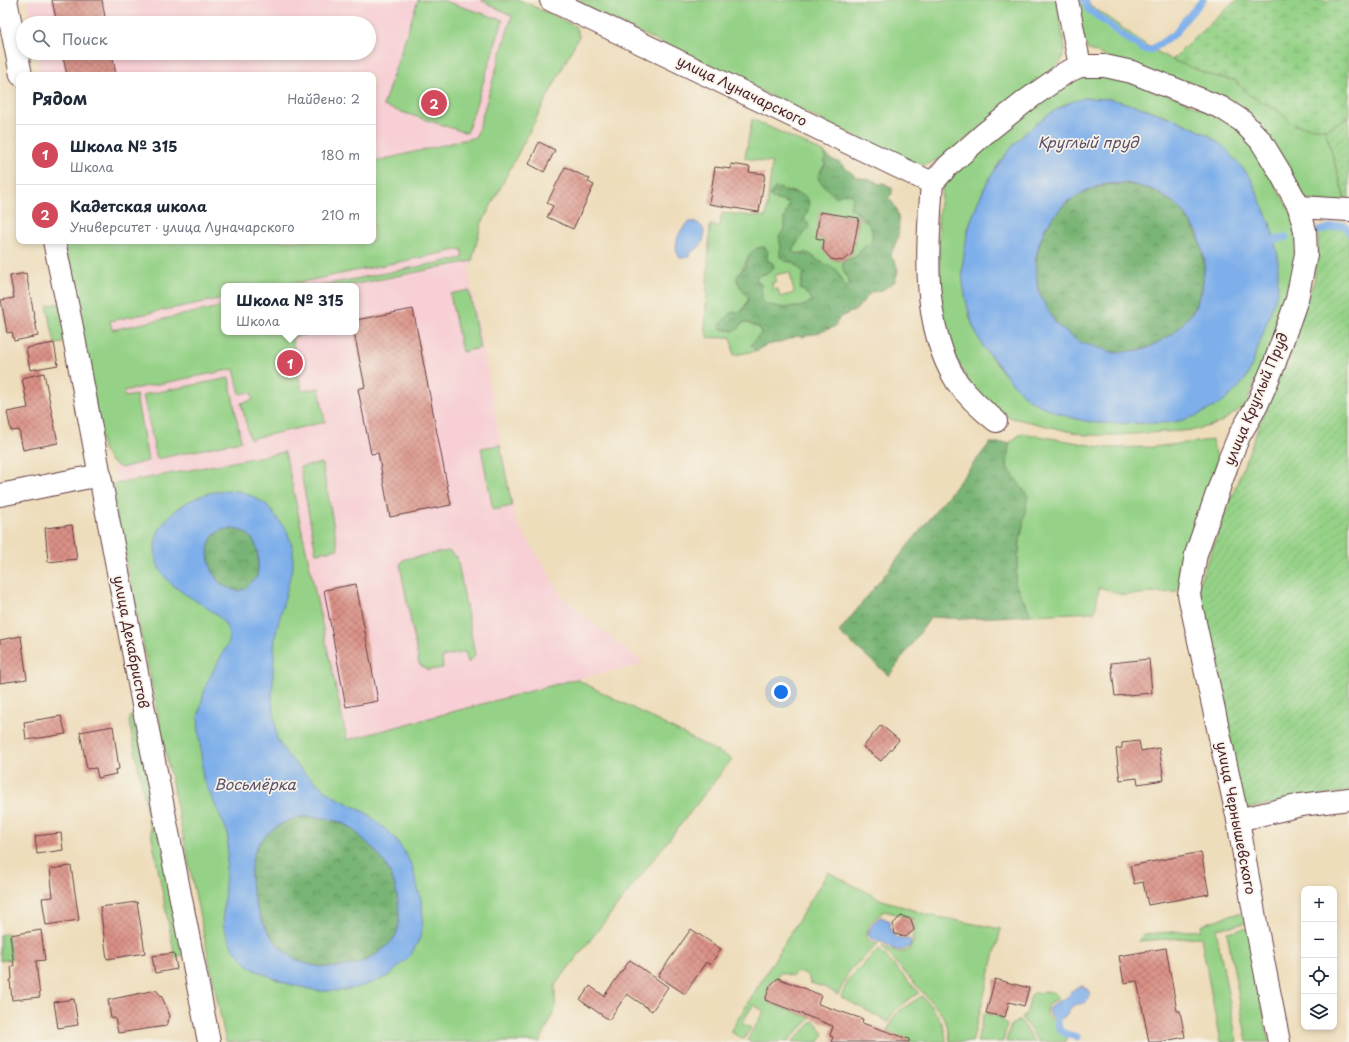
<!DOCTYPE html>
<html lang="ru">
<head>
<meta charset="utf-8">
<style>
	body { margin:0; font-family:"Playpen Sans",sans-serif; background:#f2f2f3; color:#1f2937 }
	.controls { position:absolute; right:12px; bottom:12px; display:grid; overflow:hidden; border-radius:8px; box-shadow:0 2px 6px #0003 }
	.controls button { width:36px; height:36px; display:grid; place-items:center; padding:0; border:0; border-bottom:1px solid #e0e1e3; background:#fff; color:#1f2937; font:20px sans-serif }
	.you { position:absolute; left:781px; top:692px; width:14px; height:14px; margin:-10px; border:3px solid #fff; border-radius:50%; background:#1a73e8; box-shadow:0 0 0 6px #1a73e833 }
	.badge { display:grid; place-items:center; width:26px; height:26px; border-radius:50%; background:#d1495b; color:#fff; font-size:13px; font-weight:700 }
	.pin { position:absolute; translate:-50% -50%; border:2px solid #fff; box-shadow:0 1px 4px #0006 }
	.popup { position:absolute; left:221px; top:283px; width:138px; height:52px; box-sizing:border-box; display:grid; place-content:center; border-radius:8px; background:#fff; filter:drop-shadow(0 1px 3px #0005); font-size:13px; white-space:nowrap; color:#747a83 }
	.popup b { font-size:15px; color:#1f2937 }
	.popup::after { content:''; position:absolute; left:50%; top:100%; margin-left:-8px; border:8px solid transparent; border-top-color:#fff }
	.list { margin:0; padding:0; list-style:none }
	h2 { display:flex; justify-content:space-between; align-items:center; height:52px; margin:0; padding:0 16px; font-size:17px }
	h2 small { font-size:13px; font-weight:400; color:#747a83 }
	.list li { display:grid; grid-template-columns:26px 1fr auto; gap:12px; align-items:center; box-sizing:border-box; height:60px; padding:0 16px; border-top:1px solid #e0e1e3 }
	.list b { display:block; font-size:15px; white-space:nowrap }
	.list p { margin:0; font-size:13px; white-space:nowrap; color:#747a83 }
	.list em { font-size:13px; font-style:normal; color:#747a83 }
	.icon { flex:none; width:22px; height:22px; fill:none; stroke:currentColor; stroke-width:2; stroke-linecap:round; stroke-linejoin:round }
	.map { position:relative; flex:none; width:1349px; height:1042px; overflow:hidden }
	.search { position:absolute; background:#fff; box-shadow:0 2px 6px #0003; left:16px; top:16px; width:360px; height:44px; display:flex; align-items:center; gap:10px; box-sizing:border-box; padding:0 14px; border-radius:22px; color:#747a83; font-size:15px }
	.panel { position:absolute; background:#fff; box-shadow:0 2px 6px #0003; left:16px; top:72px; width:360px; height:172px; border-radius:8px }
	.map>svg:first-child { display:block }
	.built { fill:#f7cfd4; fill-rule:evenodd }
	.green { fill:#95d287; stroke:#707859; fill-rule:evenodd }
	.forest { fill:url(#forest-crowns); stroke:#616a50 }
	.wetland { fill:url(#wetland-marsh); stroke:#707859 }
	.garden { fill:url(#garden-furrows); stroke:#707859 }
	.water { fill:#7eafea; stroke:#64678a; fill-rule:evenodd }
	.lines { fill:none; stroke-linecap:round; stroke-linejoin:round }
	.stream { stroke:#7eafea; stroke-width:7 }
	.building { fill:url(#building-cross-hatch) }
	.minor-casing { stroke:#633c41; stroke-width:24 }
	.minor { stroke:#fff; stroke-width:22 }
	.labels { text-anchor:middle; stroke-width:3.5; stroke-linejoin:round; paint-order:stroke }
	.street-label { font-size:14px; fill:#4a1f2b; stroke:#f7f3e8 }
	.water-label { font-size:15px; font-style:italic; fill:#5c516e; stroke:#f7f3e8 }
</style>
</head>
<body>
<div class="map">
<svg width="1349" height="1042" viewBox="0 0 1349 1042">
	<defs>
		<pattern id="forest-crowns" width="20" height="18" patternUnits="userSpaceOnUse"><rect width="20" height="18" fill="#78b474"/><path d="M2 6a3 3 0 1 1 6 0M12 15a3 3 0 1 1 6 0" fill="none" stroke="#64925f"/></pattern>
		<pattern id="wetland-marsh" width="20" height="14" patternUnits="userSpaceOnUse"><rect width="20" height="14" fill="#95d287"/><path d="M1 5h8M5 5V1M11 12h8M15 12V8" fill="none" stroke="#82b475"/></pattern>
		<pattern id="garden-furrows" width="10" height="10" patternUnits="userSpaceOnUse"><rect width="10" height="10" fill="#95d287"/><path d="M-1 1l2-2M0 10L10 0M9 11l2-2" fill="none" stroke="#82b475"/></pattern>
		<pattern id="building-cross-hatch" width="8" height="8" patternUnits="userSpaceOnUse"><rect width="8" height="8" fill="#da9186"/><path d="M0 0l8 8M0 8l8-8" fill="none" stroke="#b3766e"/></pattern>
	</defs>
	<rect width="100%" height="100%" fill="#f7f3e8"/>
	<filter id="ink" filterUnits="userSpaceOnUse"><feTurbulence type="fractalNoise" baseFrequency=".025" numOctaves="2"/><feDisplacementMap in="SourceGraphic" scale="8" xChannelSelector="R" yChannelSelector="G"/><feConvolveMatrix kernelMatrix="1 2 1 2 8 2 1 2 1" color-interpolation-filters="sRGB"/></filter>
	<filter id="wash" filterUnits="userSpaceOnUse"><feTurbulence type="fractalNoise" baseFrequency=".012" numOctaves="4" result="noise"/><feDisplacementMap in="SourceGraphic" scale="16" xChannelSelector="R" yChannelSelector="G"/><feGaussianBlur stdDeviation="0.9" result="paint"/><feColorMatrix in="noise" values="0 0 0 0 0 0 0 0 0 0 0 0 0 0 0 0 0 1.4 0 .05"/><feComposite in="paint" operator="in"/></filter>
	<g filter="url(#wash)">
		<rect width="100%" height="100%" fill="#edb"/>
		<path class="built" d="M27,0H489L524,17L469,274L515,519L564,599L644,664L576,679L347,740L285,452L117,483L73,241H373V75H41L37,53H369V23H32ZM224,286H356V332H224Z"/>
		<g class="green">
			<path d="M418,0H441L503,20L467,133L383,106Z"/>
			<path d="M481,0H520L575,26L579,36L481,225L472,261L347,286H318L463,258L462,249L282,286H224V298L110,321L112,330L224,306V332H307V334L292,338L302,391L319,388L325,422L250,439L241,403L253,400L251,392L240,394L234,369L123,391L125,397L136,395L148,461L121,468L110,461L103,449L64,241H91V242L95,241H373V162L476,137L512,16Z"/>
			<path d="M572,0H1057L1065,48L1061,62L1045,76L940,159L924,165L910,163Z"/>
			<path d="M1073,0H1088L1090,5L1149,47L1172,60L1213,76L1234,80L1251,96L1280,112L1293,125L1325,129L1347,207L1306,199L1270,142L1107,57L1087,49Z"/>
			<path d="M1101,74L1123,79L1178,98L1241,128L1292,214L1299,250L1291,294L1246,405L1220,423L1195,430L1118,435H1085L1008,417L990,405L975,392L952,352L941,322L938,216L943,185L971,153L1063,87L1082,76ZM1067,103L1143,108L1177,120L1210,136L1250,177L1271,226L1278,257L1245,380L1225,399L1031,400C1007,380 978,346 969,315C967,305 968,281 968,270C968,258 966,245 967,234C968,226 972,218 975,211C990,164 1026,128 1067,103Z"/>
			<path d="M752,119L825,153V164L820,172L836,197L845,193H851L853,198L851,203C852,206 853,209 855,212C862,220 877,226 872,240C871,244 866,246 863,249C857,254 857,258 848,259L846,275L850,284L846,287C840,282 841,276 837,271C830,262 825,266 818,261C815,258 813,255 808,254C804,252 800,253 796,254L792,251L801,236L804,219L808,210L795,192L784,191L780,188V201H785L789,204L788,209L784,218V229L779,237L781,247L780,252L789,262H794L804,273L801,283L812,299C805,312 777,308 765,304L762,300L761,284L757,281L756,276L766,274L768,261L767,256L748,257C744,265 739,273 737,281L749,298L742,311L731,313L722,329L733,331L741,324L745,322L760,328L761,333L752,345L756,351L734,355L731,337L709,338L705,329L710,225L720,226L722,213L766,217L772,163L745,158ZM820,212L859,218L852,254L847,253L842,261L831,259L827,255L828,251L823,250L824,240L816,237ZM790,272L794,293L780,297L778,289L773,290L772,283L777,282L775,275Z"/>
			<path d="M469,290L480,348L462,352L450,294Z"/>
			<path d="M60,303L67,339L63,343L55,344L47,306Z"/>
			<path d="M229,378L241,441L157,459L143,395Z"/>
			<path d="M1022,433L1107,448L1153,447L1212,440L1219,464L1183,585L1176,592L1123,595L1099,587L1095,612L1031,615L1015,584L1020,542L1007,467L1009,443Z"/>
			<path d="M500,445L512,506L493,510L481,448Z"/>
			<path d="M285,452L347,740L576,679L732,759L555,985V1010L540,1042H226L110,485Z"/>
			<path d="M322,463L338,549L316,553L300,467Z"/>
			<path d="M448,551L457,557L475,655L468,663L465,652L442,657L443,668L428,670L419,664L400,565L402,561L405,559Z"/>
			<path d="M130,716H138L184,954L175,958L147,811L129,721L130,720Z"/>
			<path d="M828,872L882,900L928,915L1001,929L972,1042H950C949,1030 947,1022 940,1012L882,947L883,945C893,951 897,955 909,950L913,942L912,938L915,929L912,918L884,911C874,920 866,923 867,938L873,943L878,944L851,969L847,975L838,995L827,988L810,983L809,978C804,971 799,970 792,976L779,972L777,978C771,980 769,982 768,988L770,993L769,1003L811,1018L787,1042L782,1041L779,1042H750L747,1040L764,1011L753,1005L742,1023L751,1028L744,1039L730,1032Z"/>
			<path d="M1239,913L1247,921V923L1216,929L1237,1042H1220L1201,937L1138,941L1144,934L1201,930V926L1209,922Z"/>
			<path d="M1249,928L1269,1042H1247L1227,932Z"/>
			<path d="M8,933L12,959L0,961V935Z"/>
			<path d="M879,949L919,993C906,1001 894,1008 888,1022L841,997L848,980L853,974Z"/>
			<path d="M1050,992C1055,992 1058,994 1058,999C1055,1000 1051,1002 1049,1004C1043,1009 1048,1017 1054,1020L1058,1030L1067,1038L1066,1042H1039L1022,1018L1027,1012L1031,995L1034,993Z"/>
			<path d="M922,996C935,1012 945,1020 946,1042H886L887,1031L895,1015L900,1010Z"/>
			<path d="M984,1013L1003,1018V1021L1007,1025L1003,1042H977Z"/>
			<path d="M814,1020L824,1034L819,1042H792Z"/>
			<path d="M1020,1020L1035,1042H1006L1011,1025Z"/>
		</g>
		<g class="forest">
			<path d="M825,153L831,159L840,163L856,177L875,181L879,184L884,183L892,188V194L888,198C900,207 901,229 896,242C894,248 891,251 891,257L895,261L898,270L895,281L882,290L871,292L856,310L840,317L834,327L815,334L808,335L802,337L797,336L777,343L766,345L756,351L751,345L754,341L761,333L760,328L745,322L741,324L739,329L733,331L721,329L720,324L731,313L742,311L747,303L749,298C745,295 738,284 737,279C737,275 739,274 742,271C749,261 748,247 764,247L768,251L767,256L768,261L773,263L774,267C769,274 763,274 756,276L757,281L761,284L762,300L765,304L785,308L789,307H800L810,303L812,299L800,288L804,274L794,262L784,261L780,257V252L781,247L779,237L784,229V218L788,209L789,204C783,200 776,201 770,196L772,192L775,188C780,188 783,191 787,192C795,193 809,193 809,204C809,209 806,215 804,219L808,223L809,228L798,240L792,251L796,254C814,251 808,256 821,262C828,266 831,264 837,271C841,276 840,282 846,287L850,284C847,275 841,271 843,261C847,259 851,259 855,257C859,255 860,251 863,248C867,245 871,244 872,239C875,226 860,214 850,208L853,198L851,194L845,193L836,197L820,182L818,177L825,164Z"/>
			<circle cx="1120" cy="268" r="84"/>
			<path d="M990,443H1009L1007,467L1028,496L1020,542L1015,584L1031,615L964,619L931,617L889,676L839,632Z"/>
			<path d="M231,529C259,530 260,555 257,577L245,589L238,591C233,590 225,587 221,584C208,571 200,538 222,530C224,529 228,529 231,529Z"/>
			<path d="M300,817C316,816 335,818 349,827C354,829 359,835 363,838C387,859 397,881 399,912C400,923 398,936 390,943C374,958 362,965 340,967C322,969 303,965 288,954C260,933 239,877 258,845C268,830 283,821 300,817Z"/>
		</g>
		<path class="wetland" d="M1237,0H1349V118L1325,129L1293,125L1280,112L1251,96L1234,80L1213,76L1172,60L1197,35Z"/>
		<g class="garden">
			<path d="M1349,118V213L1325,129Z"/>
			<path d="M1349,227V791L1243,809L1196,591L1314,281L1319,233Z"/>
		</g>
		<g class="water">
			<path d="M1084,98L1111,99L1143,108L1177,120L1210,136L1224,147L1250,177L1271,226L1278,257V291L1249,373C1237,396 1207,414 1183,420C1173,423 1162,423 1152,423C1134,423 1117,424 1099,423C1080,422 1049,411 1032,401C1018,392 1008,378 998,365C993,359 988,353 983,346C970,326 964,296 962,272C962,264 964,256 965,247C974,189 1013,130 1067,104C1072,101 1078,100 1084,98ZM1126,183L1154,190L1173,202L1182,210L1198,233L1205,262L1202,291L1193,312L1173,334L1146,349L1116,353L1079,342L1056,324L1038,292L1035,262L1039,244L1046,226L1065,203L1087,190L1106,184Z"/>
			<path d="M690,222C693,222 697,222 699,224C710,232 702,249 691,252C689,258 685,258 680,258C671,246 679,229 690,222Z"/>
			<path d="M227,490L240,491L254,497L267,505L287,531L293,548V565L275,637L272,698L277,739L286,753L301,770L330,794L368,814L393,836L404,851L412,866L422,904L423,919L421,936L410,956L390,975L372,983L355,988L337,991H318L285,983L255,970L247,964L232,947L224,928L223,916L228,841L227,831L203,779L198,718L204,692L208,680L229,642C234,601 153,600 155,548C155,538 159,528 166,520C182,502 203,492 227,490ZM231,529C259,530 260,555 257,577L245,589L238,591C233,590 225,587 221,584C208,571 200,538 222,530C224,529 228,529 231,529ZM300,817C316,816 335,818 350,827C354,830 359,835 363,839C387,859 397,881 399,912C400,923 398,936 390,943C374,958 362,965 340,967C322,969 303,965 288,954C260,933 239,877 258,845C268,830 283,821 300,817Z"/>
			<path d="M881,917L890,921C890,935 896,941 909,939L911,942L910,946C906,949 902,951 897,950C893,950 890,946 886,944C878,940 871,943 868,933C871,926 874,920 881,917Z"/>
			<path d="M1082,986L1086,988L1090,993C1090,1007 1079,1001 1072,1007C1069,1009 1068,1012 1066,1015C1059,1023 1050,1018 1048,1009C1053,1003 1057,1002 1064,999C1072,995 1070,988 1082,986Z"/>
		</g>
		<g class="lines">
			<g class="stream">
				<path d="M1084,0L1088,9L1126,38L1145,50H1151L1176,33L1183,22L1203,0"/>
				<path d="M1319,231L1341,225L1345,226L1349,232"/>
				<path d="M1275,240L1286,237"/>
				<path d="M1057,1019C1059,1034 1064,1033 1077,1037"/>
			</g>
		</g>
		<g id="blocks">
			<g class="building">
				<path d="M52,0H102L106,23H57Z"/>
				<path d="M62,53H112L116,75H67Z"/>
				<path d="M539,142L555,150L544,172L529,164Z"/>
				<path d="M731,164L750,167L749,172L765,174L759,212L709,204L715,167L731,169Z"/>
				<path d="M565,167L590,179L588,182L594,185L573,229L547,217L553,206L547,203Z"/>
				<path d="M820,212L859,218L852,254L842,261L831,259L823,250L824,240L816,238Z"/>
				<path d="M26,273L38,336L14,341L12,332L7,333L1,300L14,298L10,276Z"/>
				<path d="M413,309L451,505L390,517L378,453L371,454L358,389L365,387L354,332H356V320Z"/>
				<path d="M54,343L58,365L30,370L26,348Z"/>
				<path d="M44,373L58,443L23,450L19,430L11,431L7,412L28,408L22,378Z"/>
				<path d="M72,525L77,559L48,562L45,528Z"/>
				<path d="M356,584L378,701L346,707L324,590Z"/>
				<path d="M21,636L27,679L0,683V640Z"/>
				<path d="M1149,659L1152,693L1115,696L1111,663Z"/>
				<path d="M61,716L66,734L26,740L24,722Z"/>
				<path d="M881,725L899,740L881,761L863,747Z"/>
				<path d="M113,726L119,769L115,770L116,774L98,778L96,768L87,769L80,732Z"/>
				<path d="M1139,741L1141,751L1159,748L1164,780L1138,784L1137,778L1120,780L1116,749L1122,748V743Z"/>
				<path d="M61,833L63,850L37,854L35,836Z"/>
				<path d="M1201,852L1209,894L1148,905L1143,882L1134,884L1130,866Z"/>
				<path d="M71,866L79,920L46,925L42,898L53,897L50,869Z"/>
				<path d="M137,902L145,953L107,959L100,907Z"/>
				<path d="M901,916L911,919L914,930L906,937L895,934L893,924Z"/>
				<path d="M691,929L721,949L710,965L706,962L685,994L658,976Z"/>
				<path d="M41,930L45,960L36,961L40,997L12,1000L10,980L12,979L11,966H14L10,935Z"/>
				<path d="M1166,948L1177,1011H1180L1185,1037L1159,1042H1149L1137,981L1124,983L1119,956Z"/>
				<path d="M174,953L177,969L155,973L152,956Z"/>
				<path d="M630,960L668,987L652,1011L627,994L609,1020L580,1000L590,986L604,996Z"/>
				<path d="M778,978L821,995L818,1004L863,1019L862,1023L909,1039V1042H831L833,1037L830,1036L833,1026L765,1000L770,986Z"/>
				<path d="M995,979L1029,988L1024,1006L1009,1002L1005,1017L986,1013Z"/>
				<path d="M156,990L162,997L170,1016L166,1026L118,1033L115,1018H111L108,1000Z"/>
				<path d="M74,999L78,1025L58,1028L54,1002Z"/>
			</g>
		</g>
	</g>
	<g filter="url(#ink)">
		<use href="#blocks" fill-opacity="0" stroke="#633c41" stroke-width="1"/>
		<g class="lines">
			<g class="minor-casing">
				<g id="minor">
					<path d="M6,0L21,75"/>
					<path d="M551,0L932,183"/>
					<path d="M1067,0L1080,66"/>
					<path d="M1299,207L1349,210"/>
					<path d="M54,241L72,327L144,710L209,1042"/>
					<path d="M996,421C981,409 968,397 957,382C921,326 927,246 932,183L948,166L984,134L1027,100L1065,73L1080,66H1105L1132,72L1222,108L1242,121L1261,141L1281,174L1299,207L1305,231L1306,254L1297,299L1274,365L1257,405L1239,436L1227,465L1196,554L1189,595L1238,820L1256,924L1279,1042"/>
					<path d="M0,495L100,475"/>
					<path d="M1238,820L1301,805L1349,799"/>
				</g>
			</g>
			<use href="#minor" class="minor"/>
		</g>
	</g>
	<g class="labels">
		<g class="street-label">
			<text transform="translate(742 91) rotate(26)" y="5">улица Луначарского</text>
			<text transform="translate(1256 399) rotate(-67)" y="5">улица Круглый Пруд</text>
			<text transform="translate(131 642) rotate(79)" y="5">улица Декабристов</text>
			<text transform="translate(1236 818) rotate(79)" y="5">улица Чернышевского</text>
		</g>
		<g class="water-label">
			<text x="1088" y="148">Круглый пруд</text>
			<text x="255" y="790">Восьмёрка</text>
		</g>
	</g>
</svg>
<div class="controls">
<button>+</button>
<button>−</button>
<button><svg class="icon" aria-label="locate" viewBox="0 0 24 24"><circle cx="12" cy="12" r="6"/><path d="M12 2v4M12 18v4M2 12h4M18 12h4"/></svg></button>
<button><svg class="icon" aria-label="layers" viewBox="0 0 24 24"><path d="M12 4l9 5-9 5-9-5zM3 14l9 5 9-5"/></svg></button>
</div>
<div class="you"></div>
<div class="pin badge" style="left:290px;top:363px">1</div>
<div class="popup"><b>Школа № 315</b>Школа</div>
<div class="pin badge" style="left:434px;top:103px">2</div>
<div class="search"><svg class="icon" aria-label="search" viewBox="0 0 24 24"><circle cx="10" cy="10" r="6"/><path d="M15 15l6 6"/></svg>Поиск</div>
<section class="panel">
<h2>Рядом<small>Найдено: 2</small></h2>
<ul class="list">
<li><span class="badge">1</span><div><b>Школа № 315</b><p>Школа</p></div><em>180 m</em></li>
<li><span class="badge">2</span><div><b>Кадетская школа</b><p>Университет · улица Луначарского</p></div><em>210 m</em></li>
</ul>
</section>
</div>
</body>
</html>
